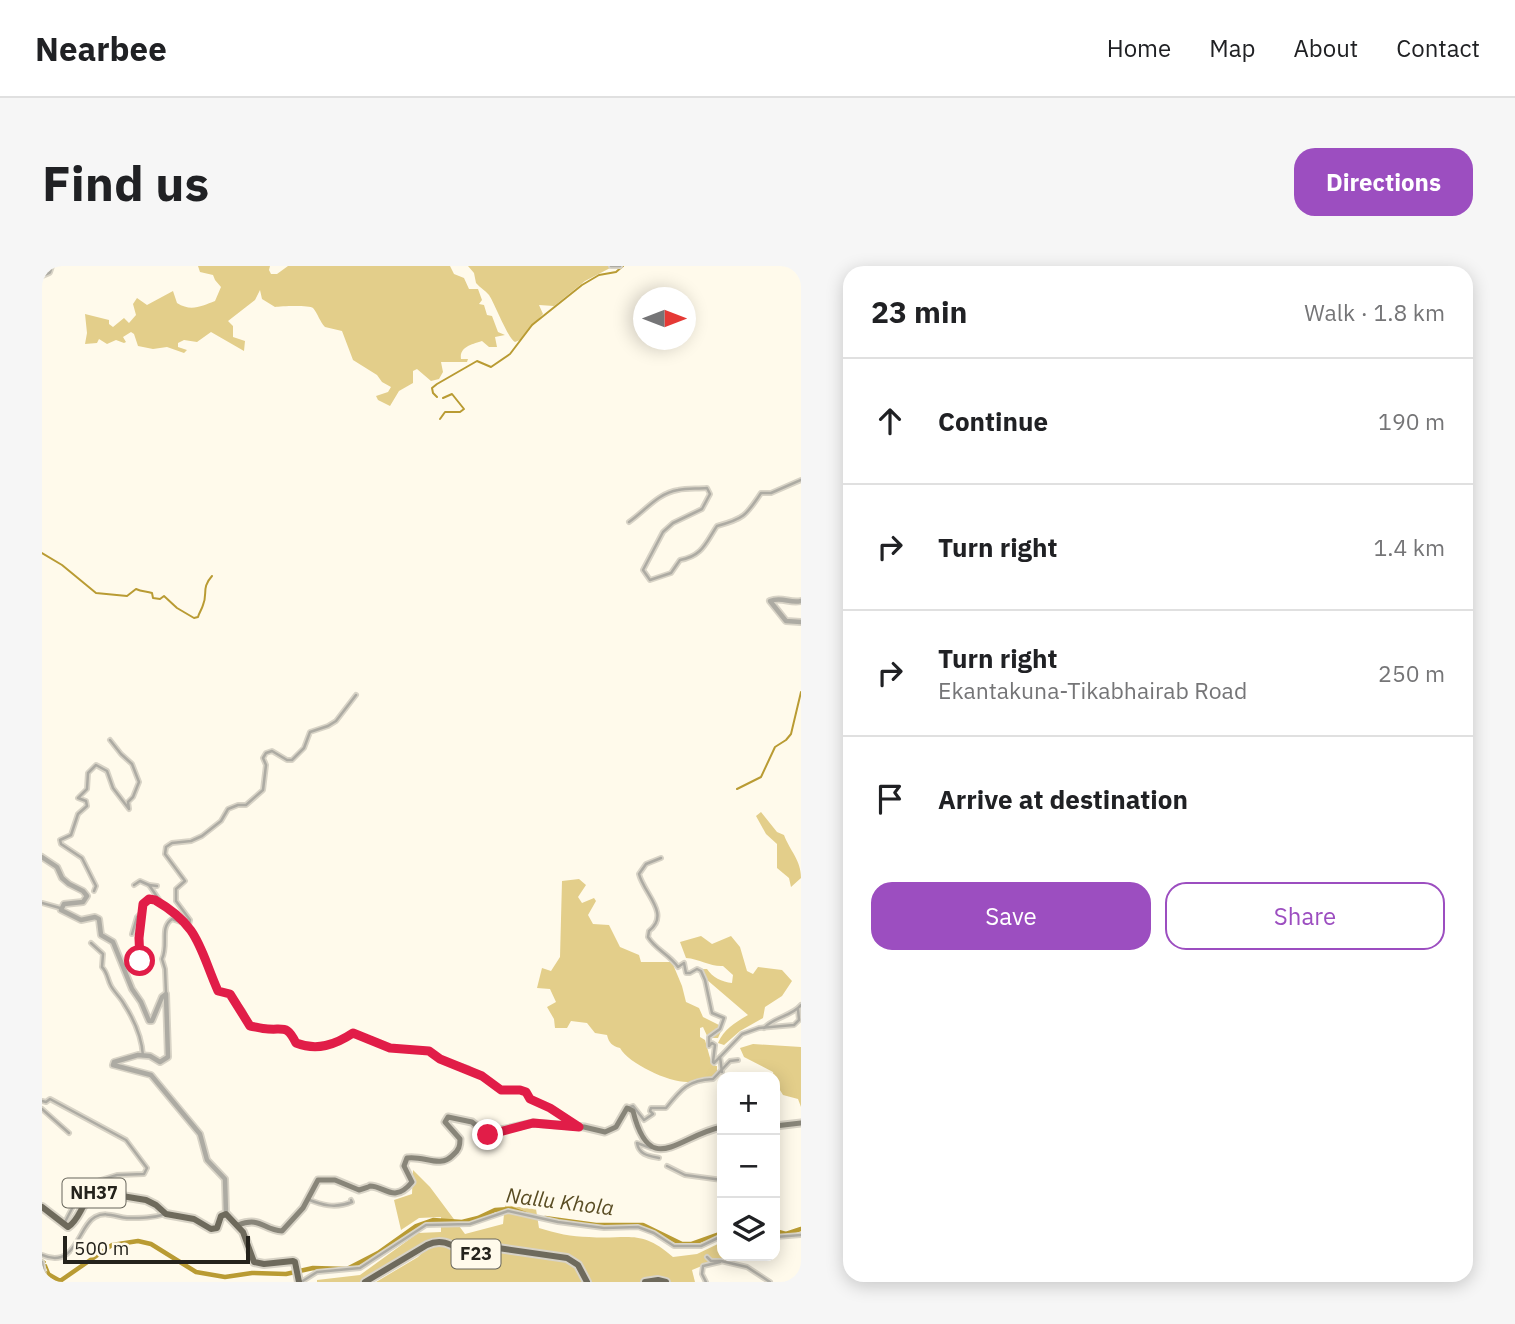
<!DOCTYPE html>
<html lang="en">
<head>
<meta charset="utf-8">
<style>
	body { margin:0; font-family:"IBM Plex Sans",sans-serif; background:#f6f6f6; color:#202124 }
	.controls { position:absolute; right:21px; bottom:21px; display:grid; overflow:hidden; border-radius:14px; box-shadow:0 4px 18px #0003 }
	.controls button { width:63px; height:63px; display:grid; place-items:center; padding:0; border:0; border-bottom:2px solid #e0e0e0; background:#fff; color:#202124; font:35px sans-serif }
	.compass { position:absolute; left:591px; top:21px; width:63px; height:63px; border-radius:50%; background:#fff; box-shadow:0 4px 18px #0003; rotate:90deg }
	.scale { position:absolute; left:21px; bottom:18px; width:187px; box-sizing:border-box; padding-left:7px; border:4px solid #25231c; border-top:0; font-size:19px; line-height:24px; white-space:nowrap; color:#25231c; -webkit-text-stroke:5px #fffaeb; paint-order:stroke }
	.stop { position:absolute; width:21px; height:21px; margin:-16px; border:5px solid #e11d48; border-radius:50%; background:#fff }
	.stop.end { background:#e11d48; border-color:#fff; box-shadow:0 2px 7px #0008 }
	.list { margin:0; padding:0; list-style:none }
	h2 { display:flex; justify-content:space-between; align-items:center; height:91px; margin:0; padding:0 28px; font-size:30px }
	h2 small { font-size:23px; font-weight:400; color:#757577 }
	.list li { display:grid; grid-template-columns:46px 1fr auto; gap:21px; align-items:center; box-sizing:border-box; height:126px; padding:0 28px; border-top:2px solid #e0e0e0 }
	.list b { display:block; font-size:26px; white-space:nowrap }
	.list p { margin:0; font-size:23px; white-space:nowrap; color:#757577 }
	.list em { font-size:23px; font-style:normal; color:#757577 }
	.actions { display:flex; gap:14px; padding:21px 28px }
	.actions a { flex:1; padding:16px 0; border:2px solid #9c4ec0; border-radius:21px; text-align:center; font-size:24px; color:#9c4ec0 }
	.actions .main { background:#9c4ec0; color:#fff }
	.icon { flex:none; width:38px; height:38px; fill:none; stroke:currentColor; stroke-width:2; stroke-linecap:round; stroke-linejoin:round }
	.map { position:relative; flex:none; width:759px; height:1016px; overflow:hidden; border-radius:21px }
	header { display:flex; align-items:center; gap:42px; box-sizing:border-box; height:98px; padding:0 35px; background:#fff; border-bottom:2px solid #e0e0e0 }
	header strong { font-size:33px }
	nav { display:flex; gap:38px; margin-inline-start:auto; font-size:24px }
	.intro { display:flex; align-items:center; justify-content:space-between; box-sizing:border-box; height:168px; padding:0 42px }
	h1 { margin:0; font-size:49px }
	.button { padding:18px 32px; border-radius:21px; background:#9c4ec0; color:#fff; font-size:24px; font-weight:700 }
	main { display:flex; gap:42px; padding:0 42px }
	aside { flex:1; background:#fff; border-radius:21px; box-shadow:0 4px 18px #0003 }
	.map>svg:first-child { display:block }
	.green { fill:#e3ce8a }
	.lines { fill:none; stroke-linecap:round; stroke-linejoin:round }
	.stream { stroke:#b99b33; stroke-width:2 }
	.river { stroke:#b99b33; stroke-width:4.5 }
	.minor-casing { stroke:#d8d3c6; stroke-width:6 }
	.tertiary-casing { stroke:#d8d3c6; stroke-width:8 }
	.secondary-casing { stroke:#d8d3c6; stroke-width:9 }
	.primary-casing { stroke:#d8d3c6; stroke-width:10 }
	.minor { stroke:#adaba3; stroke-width:2.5 }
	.tertiary { stroke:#adaba3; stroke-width:4.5 }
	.secondary { stroke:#888579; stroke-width:5 }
	.primary { stroke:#6e6a5c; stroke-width:6 }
	.route { stroke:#e11d48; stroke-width:9 }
	.labels { text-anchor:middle; stroke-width:7; stroke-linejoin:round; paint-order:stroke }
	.shield { fill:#fffaeb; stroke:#66645a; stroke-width:2 }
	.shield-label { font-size:18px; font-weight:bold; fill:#25231c }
	.water-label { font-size:21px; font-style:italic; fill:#594c23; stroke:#fffaeb }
</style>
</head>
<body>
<header>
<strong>Nearbee</strong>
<nav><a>Home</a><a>Map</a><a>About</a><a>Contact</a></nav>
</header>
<div class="intro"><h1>Find us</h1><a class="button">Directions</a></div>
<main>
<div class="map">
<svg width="759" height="1016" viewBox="0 0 759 1016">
	<rect width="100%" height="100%" fill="#fffaeb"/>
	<g class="green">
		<path d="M156,0H228L227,4L229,8H235L246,0H408L412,8L422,12L427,23H436L440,34L437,38L442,39L445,49L450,50L456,66L463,69L453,71L455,81H447L440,75C432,78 417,80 419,93H426L425,96H399L401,106L397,113L389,115L375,103L371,105V117L357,125L348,140L336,134L334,130L346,126L349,121L340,116L335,109L311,94L300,65L283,61C278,56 276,48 271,42C268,39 239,40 233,41L220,33L218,24L213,34L186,55L191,60V71L203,75L202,85L169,66L155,76L142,74L136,77V81L145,84L142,87L125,81L111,83L96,80L92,68L89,66L81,71L84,76L82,77L74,74L65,78L57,73L55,77L43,78L45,67L43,48L67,54V58L71,61L82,52L87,57L94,49L91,38L95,32L105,39L131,25L135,37C149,46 160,40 173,35L179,21L173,14L171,9L158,6Z"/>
		<path d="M426,0H572L543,15L512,40L497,39L501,48L478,74L473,76C465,71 454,40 447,29C443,24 438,22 434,17L432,7Z"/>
		<path d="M719,546L735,566L742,569C748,585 759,594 759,612L749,621L747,612L735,602V578L724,568L714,550Z"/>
		<path d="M537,613L544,619L536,631L540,637L552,632L554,635L546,649L551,658L567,659L578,681L597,689L599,696H630L640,720L644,736L657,742L661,751L681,761L676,772H666L661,761L658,762V771L663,774L670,799L675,800V811C666,812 656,816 647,816C628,817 587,798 578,782C570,780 567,777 565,769L553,767L545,757L529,755L525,762H513L512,753L505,741L514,736L508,723L495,722L500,702L509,705L518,691L520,615Z"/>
		<path d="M659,670L670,678L689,670L698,681L705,705L711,708L716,701L740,704L750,715L740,730L723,741L721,752L698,765L682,779L676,777C682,763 694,756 706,749L664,713L659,703H665C670,711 680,716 690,717L691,709L681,700C669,701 658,693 644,692L638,676Z"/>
		<path d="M711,778L759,781V841L756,833L741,829L733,816L731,806L702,791L698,782Z"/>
		<path d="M371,904L388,921L423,968L461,958L463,939L494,943L497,962C513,967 530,971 547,971C586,974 598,962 631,991L655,988L680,976V990H684L650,1004L653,1016H334L376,991L380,987L377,985L323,1016H275V1014L318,1009L376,967L399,966V951L377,952L359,964L352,934L370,928Z"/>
	</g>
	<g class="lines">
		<g class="stream">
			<path d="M395,131L391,127L390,122L395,118L435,95L449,101L468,88L490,59L540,19L557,9L574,6L581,0"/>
			<path d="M398,153L403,146H418L422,143L410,128L401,132"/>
			<path d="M0,287L20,299L54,327L85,330L94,323C100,326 104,325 110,327L111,332L118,333L122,330L135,342L152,352L156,351C157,347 160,343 161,339C166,328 159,322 170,310"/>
			<path d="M695,523L719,511L733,481L744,474L749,468L759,426"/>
			<path d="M0,994L3,996"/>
			<path d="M4,999L8,1009"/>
		</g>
		<g class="river">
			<path d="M503,952L554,959H601L640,978H649L680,967"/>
			<path d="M733,965L744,968L759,963"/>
			<path d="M4,1007L18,1015L70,979L96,975L109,978L154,1006L183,1011L210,1007L244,1008L271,1002L305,1003L336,987L374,960L391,954L420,956L436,952L453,944L470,943L484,948"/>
		</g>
		<g class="minor-casing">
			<g id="minor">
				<path d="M569,0H578"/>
				<path d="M587,256C603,245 616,227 636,224C645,222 655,223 665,222L668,228L660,243L631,257L621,266L601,304L608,314L629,307L638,294C661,290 664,276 675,260C701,253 704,250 719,227H729L759,214"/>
				<path d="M619,592L604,598L597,608C602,628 629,648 607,665L606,671C614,684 627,688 636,701L642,697L644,707H648L655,703L659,705L663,714L670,747L682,752L678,763L667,771V780L670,777L673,779L671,796L672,797L678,791"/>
				<path d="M92,619L98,615L107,619"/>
				<path d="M115,620L107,619L118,635"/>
				<path d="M52,625L54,620L40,592L19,578L18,574L29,569L36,548L45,540L44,535L36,532L45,523L46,507L54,499L65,505L71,522L87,543L86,536L91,531L97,516L90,498L79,488L68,474"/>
				<path d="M0,637L18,642"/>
				<path d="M147,659L148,654L134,635V623L143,615L123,588L124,581L130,577L149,575L160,570L179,555L186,543L196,539H204L221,524L224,499L221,492L224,487L230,485L245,494H250L262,482L268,466L286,460L294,455L314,429"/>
				<path d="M90,668L95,651L98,648"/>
				<path d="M49,677L61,688L60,701C66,707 65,713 69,720C73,727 79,732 82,738C93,755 100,772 101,790"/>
				<path d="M82,699L93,704L98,700C95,679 97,658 101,638L107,633L113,634C156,658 158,683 176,725L188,728L201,745L208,760C214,761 220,763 226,763C243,764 245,759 254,777C275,785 293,779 311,767L348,782L387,785L398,793L426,802L459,824H478L484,826L488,833L510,843L535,859"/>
				<path d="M124,727L123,703L120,693C127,678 117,662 130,653L147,659"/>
				<path d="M722,762C732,751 750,750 759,739"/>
				<path d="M680,806L678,791L700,768L717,762L752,759L757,754L756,743"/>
				<path d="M0,835L4,836L8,833L84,874L105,902L102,908L75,909L42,919L22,958"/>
				<path d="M585,842L591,840L602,854L611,848L608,845L609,842H624C639,823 646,814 671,813L688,795L696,794"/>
				<path d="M0,843L27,867"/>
				<path d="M609,882L595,877C597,889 607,890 617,892"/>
				<path d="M625,900L643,909L680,914"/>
				<path d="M265,933C280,939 293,943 310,936L309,934"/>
				<path d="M733,971L759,969"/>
				<path d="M0,989C34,1004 36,960 53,951C64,945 74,951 85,952C99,952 111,952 124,948"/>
				<path d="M665,991L669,995H679L705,1001L728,1016"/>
				<path d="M0,996L3,1016"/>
				<path d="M259,1016L275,1006L318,1002L384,959L428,958L466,945L516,956L562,962L596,961L612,967L632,980H659L680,970"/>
				<path d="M664,1016L660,1008L661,1000L678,996"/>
			</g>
		</g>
		<g class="tertiary-casing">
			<g id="tertiary">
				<path d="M0,9L7,6L9,0"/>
				<path d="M759,335C748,338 740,330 728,335L744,355L759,356"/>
				<path d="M0,591L15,601L20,612L27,618L41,625L45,630L41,636L22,638L19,644L39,654L53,651L57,653L59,669L71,676L90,723L99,736L107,755H110L120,731L124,728L126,791L118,796L108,790L96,789L72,796L71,799L109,809L158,868L165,894L183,913L184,948"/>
			</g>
		</g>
		<g class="secondary-casing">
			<g id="secondary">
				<path d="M733,860L759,857"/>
				<path d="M196,959C219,950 221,964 240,965L261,942L276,914H293L317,924C317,924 327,921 328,920C343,920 352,938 370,916L362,900L365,892C382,889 398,903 411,889C417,884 418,880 418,873L403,856L406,851L430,856L447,870L459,864L491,857L542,861L563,866L574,861L585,842L591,845C608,914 637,869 680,861"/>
			</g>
		</g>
		<g class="primary-casing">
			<g id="primary">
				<path d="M0,941L26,961C40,952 39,933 56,926L104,934L114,939L124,948L152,953L169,963L175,962L179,950L184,948L201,966L212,996L222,998L251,995L253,996L257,1016"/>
				<path d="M323,1016L385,979C403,970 414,983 430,990L441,983L456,982L525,992L536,999L545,1016"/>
				<path d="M603,1016L616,1014L624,1016"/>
			</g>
		</g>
		<use href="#minor" class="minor"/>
		<use href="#tertiary" class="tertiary"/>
		<use href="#secondary" class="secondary"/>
		<use href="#primary" class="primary"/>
	</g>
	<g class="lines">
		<path class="route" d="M98,695L97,672L101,638L107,633L113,634C158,660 157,682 176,725L188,728L208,760C214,761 220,763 226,763C243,764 245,759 254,777C275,785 293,779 311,767L348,782L387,785L398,793L440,810L459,824H478L484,826L488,833L508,842L537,861L491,857L446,869"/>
	</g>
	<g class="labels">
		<g class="shield">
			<rect x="20.5" y="912.5" width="63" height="29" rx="5"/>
			<rect x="409.5" y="973.5" width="49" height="29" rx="5"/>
		</g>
		<g class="shield-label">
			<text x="52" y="933">NH37</text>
			<text x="434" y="994">F23</text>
		</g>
		<g class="water-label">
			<text transform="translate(518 936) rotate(7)" y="7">Nallu Khola</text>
		</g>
	</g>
</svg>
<div class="controls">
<button>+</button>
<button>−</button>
<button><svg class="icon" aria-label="layers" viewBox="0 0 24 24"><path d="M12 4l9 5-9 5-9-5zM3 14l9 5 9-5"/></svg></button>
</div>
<svg class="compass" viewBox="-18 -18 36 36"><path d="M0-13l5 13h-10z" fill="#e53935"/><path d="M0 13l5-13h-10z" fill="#757577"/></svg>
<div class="scale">500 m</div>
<div class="stop" style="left:98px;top:695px"></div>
<div class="stop end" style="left:446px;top:869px"></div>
</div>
<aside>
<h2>23 min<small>Walk · 1.8 km</small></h2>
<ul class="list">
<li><svg class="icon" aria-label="ahead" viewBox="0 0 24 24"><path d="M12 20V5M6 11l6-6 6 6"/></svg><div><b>Continue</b></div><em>190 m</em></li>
<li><svg class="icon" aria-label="right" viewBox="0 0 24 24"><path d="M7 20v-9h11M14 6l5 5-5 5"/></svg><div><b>Turn right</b></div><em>1.4 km</em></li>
<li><svg class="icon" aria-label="right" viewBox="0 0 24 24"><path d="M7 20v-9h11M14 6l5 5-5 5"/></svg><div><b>Turn right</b><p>Ekantakuna-Tikabhairab Road</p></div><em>250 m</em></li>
<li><svg class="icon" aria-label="arrive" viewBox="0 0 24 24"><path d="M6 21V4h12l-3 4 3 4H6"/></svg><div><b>Arrive at destination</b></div></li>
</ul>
<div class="actions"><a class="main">Save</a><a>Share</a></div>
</aside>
</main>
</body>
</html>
